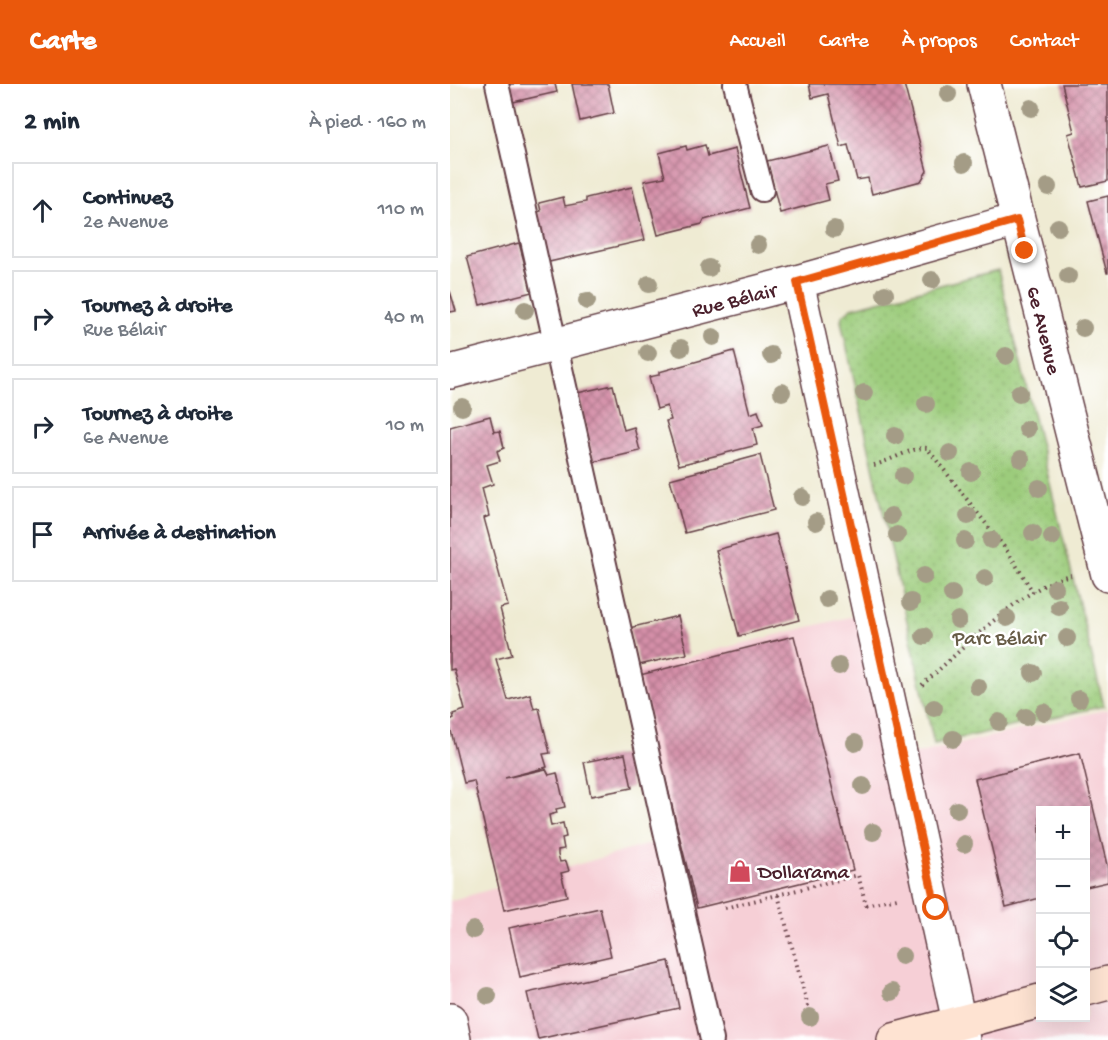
<!DOCTYPE html>
<html lang="fr">
<head>
<meta charset="utf-8">
<style>
	body { margin:0; font-family:"Gochi Hand",sans-serif; background:#f6f6f7; color:#1f2937 }
	.controls { position:absolute; right:18px; bottom:18px; display:grid; overflow:hidden; border-radius:0px; box-shadow:0 6px 24px #0002 }
	.controls button { width:54px; height:54px; display:grid; place-items:center; padding:0; border:0; border-bottom:2px solid #e0e1e3; background:#fff; color:#1f2937; font:30px sans-serif }
	.stop { position:absolute; width:18px; height:18px; margin:-14px; border:4px solid #ea580c; border-radius:50%; background:#fff }
	.stop.end { background:#ea580c; border-color:#fff; box-shadow:0 2px 6px #0008 }
	.list { margin:0; padding:0; list-style:none }
	h2 { display:flex; justify-content:space-between; align-items:center; height:78px; margin:0; padding:0 24px; font-size:26px }
	h2 small { font-size:20px; font-weight:400; color:#747a83 }
	.list li { display:grid; grid-template-columns:39px 1fr auto; gap:18px; align-items:center; box-sizing:border-box; height:96px; margin:0 12px 12px; padding:0 12px; border:2px solid #e0e1e3; border-radius:0px }
	.list b { display:block; font-size:22px; white-space:nowrap }
	.list p { margin:0; font-size:20px; white-space:nowrap; color:#747a83 }
	.list em { font-size:20px; font-style:normal; color:#747a83 }
	.icon { flex:none; width:33px; height:33px; fill:none; stroke:currentColor; stroke-width:2; stroke-linecap:round; stroke-linejoin:round }
	.map { position:relative; flex:none; width:658px; height:956px; overflow:hidden }
	header { display:flex; align-items:center; gap:36px; box-sizing:border-box; height:84px; padding:0 30px; background:#ea580c; color:#fff }
	header strong { font-size:28px }
	nav { display:flex; gap:33px; margin-inline-start:auto; font-size:21px }
	main { display:flex }
	aside { flex:1; background:#fff }
	.map>svg:first-child { display:block }
	.built { fill:#f6cfd6; fill-rule:evenodd }
	.park { fill:url(#park-dots); stroke:#737654; stroke-width:1.5 }
	.building { fill:url(#building-cross-hatch) }
	.lines { fill:none; stroke-linecap:round; stroke-linejoin:round }
	.lane-casing { stroke:#633e44; stroke-width:26 }
	.street-casing { stroke:#633e44; stroke-width:36 }
	.secondary-casing { stroke:#633e44; stroke-width:36 }
	.path { stroke:#633e44; stroke-width:4; stroke-dasharray:1.5 4.5; stroke-linecap:butt }
	.lane { stroke:#fff; stroke-width:22 }
	.street { stroke:#fff; stroke-width:33 }
	.secondary { stroke:#fee3d2; stroke-width:33 }
	.tree { fill:#a49c86 }
	.route { stroke:#ea580c; stroke-width:8 }
	.labels { text-anchor:middle; stroke-width:5; stroke-linejoin:round; paint-order:stroke }
	.street-label { font-size:21px; fill:#4a1f2b; stroke:#fff }
	.park-label { font-size:21px; fill:#675c47; stroke:#fff }
	.poi-label { font-size:21px; fill:#4a1f2b; stroke:#fff; text-anchor:start }
</style>
</head>
<body>
<header>
<strong>Carte</strong>
<nav><a>Accueil</a><a>Carte</a><a>À propos</a><a>Contact</a></nav>
</header>
<main>
<aside>
<h2>2 min<small>À pied · 160 m</small></h2>
<ul class="list">
<li><svg class="icon" aria-label="ahead" viewBox="0 0 24 24"><path d="M12 20V5M6 11l6-6 6 6"/></svg><div><b>Continuez</b><p>2e Avenue</p></div><em>110 m</em></li>
<li><svg class="icon" aria-label="right" viewBox="0 0 24 24"><path d="M7 20v-9h11M14 6l5 5-5 5"/></svg><div><b>Tournez à droite</b><p>Rue Bélair</p></div><em>40 m</em></li>
<li><svg class="icon" aria-label="right" viewBox="0 0 24 24"><path d="M7 20v-9h11M14 6l5 5-5 5"/></svg><div><b>Tournez à droite</b><p>6e Avenue</p></div><em>10 m</em></li>
<li><svg class="icon" aria-label="arrive" viewBox="0 0 24 24"><path d="M6 21V4h12l-3 4 3 4H6"/></svg><div><b>Arrivée à destination</b></div></li>
</ul>
</aside>
<div class="map">
<svg width="658" height="956" viewBox="0 0 658 956">
	<defs>
		<pattern id="park-dots" width="8" height="8" patternUnits="userSpaceOnUse" patternTransform="scale(1.5)"><rect width="8" height="8" fill="#9ccc7c"/><path d="M2 2h.1M6 6h.1" fill="none" stroke="#88af6b" stroke-width="1.8" stroke-linecap="round"/></pattern>
		<pattern id="building-cross-hatch" width="8" height="8" patternUnits="userSpaceOnUse" patternTransform="scale(1.5)"><rect width="8" height="8" fill="#d48fa8"/><path d="M0 0l8 8M0 8l8-8" fill="none" stroke="#ae7489"/></pattern>
	</defs>
	<rect width="100%" height="100%" fill="#fff"/>
	<filter id="ink" filterUnits="userSpaceOnUse"><feTurbulence type="fractalNoise" baseFrequency=".0167" numOctaves="2"/><feDisplacementMap in="SourceGraphic" scale="12" xChannelSelector="R" yChannelSelector="G"/><feConvolveMatrix kernelMatrix="1 2 1 2 8 2 1 2 1" color-interpolation-filters="sRGB"/></filter>
	<filter id="wash" filterUnits="userSpaceOnUse"><feTurbulence type="fractalNoise" baseFrequency=".008" numOctaves="4" result="noise"/><feDisplacementMap in="SourceGraphic" scale="24" xChannelSelector="R" yChannelSelector="G"/><feGaussianBlur stdDeviation="1.35" result="paint"/><feColorMatrix in="noise" values="0 0 0 0 0 0 0 0 0 0 0 0 0 0 0 0 0 1.4 0 .05"/><feComposite in="paint" operator="in"/></filter>
	<g filter="url(#wash)">
		<rect width="100%" height="100%" fill="#efebd3"/>
		<path class="built" d="M420,528L453,673L658,625V956H0V817L217,755L177,588ZM590,726H636V934H590Z"/>
		<path class="park" d="M548,186L654,622L484,660L391,237L392,232L402,224Z"/>
		<g id="blocks">
			<g class="building">
				<path d="M59,0H105L107,8L63,18Z"/>
				<path d="M122,0H158L164,29L130,37Z"/>
				<path d="M359,0H454L477,87L471,97L422,110L418,94L407,96L398,61L391,63L378,10L362,14Z"/>
				<path d="M612,0H658V97L632,103L618,50L624,48Z"/>
				<path d="M255,61L258,72L285,65L300,124L254,136L252,140L208,151L194,97L215,93L209,69L236,62L237,66Z"/>
				<path d="M379,62L388,97L375,100L379,116L330,129L317,77Z"/>
				<path d="M182,103L195,156L99,178L87,128L91,127L89,119L113,113L115,122L136,118V114Z"/>
				<path d="M658,112V189H657L638,117Z"/>
				<path d="M69,159L82,208L30,221L17,173Z"/>
				<path d="M0,207L6,227L0,228Z"/>
				<path d="M284,267L300,330L308,327L313,341L303,344L307,361L229,381L216,337L221,336L217,322L207,325L199,293L209,291V288Z"/>
				<path d="M163,301L174,346L184,343L190,367L143,378L127,309Z"/>
				<path d="M40,332L44,348L50,347L54,364L47,367L50,377L37,381L43,400L32,404L39,432L34,434L58,522L50,524L62,571L46,575L58,616L80,610L84,625L89,624L100,669L93,670L97,683L55,694L96,685L99,691L107,689L115,723L106,725L107,729L99,731L101,742L113,739L116,753L112,754L114,765L108,766V771L110,778L116,777L119,787L111,789L117,812L54,826L24,697L14,699L0,643V636L4,634L3,630L15,626L4,585L0,586V343Z"/>
				<path d="M310,371L324,426L235,449L220,395Z"/>
				<path d="M326,450L349,536L289,552L266,466Z"/>
				<path d="M228,532L237,570L189,581L179,544Z"/>
				<path d="M344,552L403,786L247,824L190,591Z"/>
				<path d="M630,669L658,785V798L636,803V726H590V814L556,823L525,695Z"/>
				<path d="M175,670L182,704L141,712L134,678Z"/>
				<path d="M150,824L161,872L70,893L59,844Z"/>
				<path d="M219,877L229,924L88,955L77,909Z"/>
			</g>
		</g>
	</g>
	<g filter="url(#ink)">
		<use href="#blocks" fill-opacity="0" stroke="#633e44" stroke-width="1.5"/>
		<g class="lines">
			<g class="lane-casing">
				<g id="lane">
					<path d="M47,0L262,956"/>
					<path d="M285,0L312,106"/>
				</g>
			</g>
			<g class="street-casing">
				<g id="street">
					<path d="M534,0L658,491"/>
					<path d="M347,198L513,956"/>
					<path d="M0,288L347,198L567,136"/>
					<path d="M0,936L4,956"/>
				</g>
			</g>
			<g class="secondary-casing">
				<g id="secondary">
					<path d="M636,905L658,899"/>
					<path d="M444,956L590,917"/>
				</g>
			</g>
			<g class="path">
				<path d="M424,381C440,377 465,362 477,364L558,468L583,508"/>
				<path d="M472,601C509,569 573,501 621,491"/>
				<path d="M328,811L359,926"/>
				<path d="M275,824L408,791L416,821L447,814"/>
			</g>
			<use href="#lane" class="lane"/>
			<use href="#street" class="street"/>
			<use href="#secondary" class="secondary"/>
		</g>
		<g class="tree">
			<circle cx="498" cy="10" r="9"/>
			<circle cx="581" cy="24" r="9"/>
			<circle cx="514" cy="79" r="9"/>
			<circle cx="598" cy="103" r="9"/>
			<circle cx="608" cy="143" r="9"/>
			<circle cx="384" cy="145" r="9"/>
			<circle cx="308" cy="161" r="9"/>
			<circle cx="259" cy="184" r="9"/>
			<circle cx="618" cy="192" r="9"/>
			<circle cx="482" cy="196" r="9"/>
			<circle cx="199" cy="200" r="9"/>
			<circle cx="435" cy="210" r="9"/>
			<circle cx="137" cy="217" r="9"/>
			<circle cx="75" cy="226" r="9"/>
			<circle cx="633" cy="244" r="9"/>
			<circle cx="263" cy="253" r="9"/>
			<circle cx="231" cy="264" r="9"/>
			<circle cx="198" cy="269" r="9"/>
			<circle cx="321" cy="271" r="9"/>
			<circle cx="556" cy="272" r="9"/>
			<circle cx="332" cy="308" r="9"/>
			<circle cx="414" cy="309" r="9"/>
			<circle cx="569" cy="309" r="9"/>
			<circle cx="476" cy="320" r="9"/>
			<circle cx="12" cy="323" r="9"/>
			<circle cx="577" cy="345" r="9"/>
			<circle cx="445" cy="352" r="9"/>
			<circle cx="500" cy="369" r="9"/>
			<circle cx="571" cy="375" r="9"/>
			<circle cx="521" cy="388" r="9"/>
			<circle cx="453" cy="392" r="9"/>
			<circle cx="589" cy="404" r="9"/>
			<circle cx="352" cy="413" r="9"/>
			<circle cx="441" cy="432" r="9"/>
			<circle cx="518" cy="432" r="9"/>
			<circle cx="366" cy="438" r="9"/>
			<circle cx="583" cy="449" r="9"/>
			<circle cx="447" cy="451" r="9"/>
			<circle cx="602" cy="453" r="9"/>
			<circle cx="541" cy="456" r="9"/>
			<circle cx="515" cy="457" r="9"/>
			<circle cx="474" cy="492" r="9"/>
			<circle cx="535" cy="494" r="9"/>
			<circle cx="605" cy="504" r="9"/>
			<circle cx="502" cy="510" r="9"/>
			<circle cx="377" cy="515" r="9"/>
			<circle cx="461" cy="518" r="9"/>
			<circle cx="609" cy="523" r="9"/>
			<circle cx="557" cy="534" r="9"/>
			<circle cx="508" cy="536" r="9"/>
			<circle cx="474" cy="552" r="9"/>
			<circle cx="617" cy="554" r="9"/>
			<circle cx="389" cy="582" r="9"/>
			<circle cx="583" cy="589" r="9"/>
			<circle cx="528" cy="603" r="9"/>
			<circle cx="629" cy="615" r="9"/>
			<circle cx="484" cy="624" r="9"/>
			<circle cx="594" cy="628" r="9"/>
			<circle cx="576" cy="633" r="9"/>
			<circle cx="549" cy="638" r="9"/>
			<circle cx="503" cy="655" r="9"/>
			<circle cx="405" cy="659" r="9"/>
			<circle cx="413" cy="702" r="9"/>
			<circle cx="507" cy="726" r="9"/>
			<circle cx="423" cy="748" r="9"/>
			<circle cx="514" cy="760" r="9"/>
			<circle cx="23" cy="846" r="9"/>
			<circle cx="452" cy="872" r="9"/>
			<circle cx="442" cy="908" r="9"/>
			<circle cx="38" cy="912" r="9"/>
			<circle cx="360" cy="933" r="9"/>
		</g>
	</g>
	<g class="lines" filter="url(#ink)">
		<path class="route" d="M486,824L347,198L567,136L575,167"/>
	</g>
	<defs>
		<g id="shop-bare" transform="scale(1.8)"><path d="M-5-2.5h2.3a2.7 3.5 0 0 1 5.4 0H5L5.5 6h-11ZM-1.5-2.5h3a1.5 2.3 0 0 0-3 0Z" fill="#d1495b" stroke="#fff" stroke-width="2.5" paint-order="stroke"/></g>
	</defs>
	<g fill-rule="evenodd">
		<use href="#shop-bare" x="290" y="787"/>
	</g>
	<g class="labels">
		<g class="street-label">
			<text transform="translate(284 215) rotate(-14)" y="7">Rue Bélair</text>
			<text transform="translate(595 246) rotate(76)" y="7">6e Avenue</text>
		</g>
		<g class="park-label">
			<text x="549" y="560">Parc Bélair</text>
		</g>
		<g class="poi-label">
			<text x="308" y="794">Dollarama</text>
		</g>
	</g>
</svg>
<div class="controls">
<button>+</button>
<button>−</button>
<button><svg class="icon" aria-label="locate" viewBox="0 0 24 24"><circle cx="12" cy="12" r="6"/><path d="M12 2v4M12 18v4M2 12h4M18 12h4"/></svg></button>
<button><svg class="icon" aria-label="layers" viewBox="0 0 24 24"><path d="M12 4l9 5-9 5-9-5zM3 14l9 5 9-5"/></svg></button>
</div>
<div class="stop" style="left:486px;top:824px"></div>
<div class="stop end" style="left:575px;top:167px"></div>
</div>
</main>
</body>
</html>
